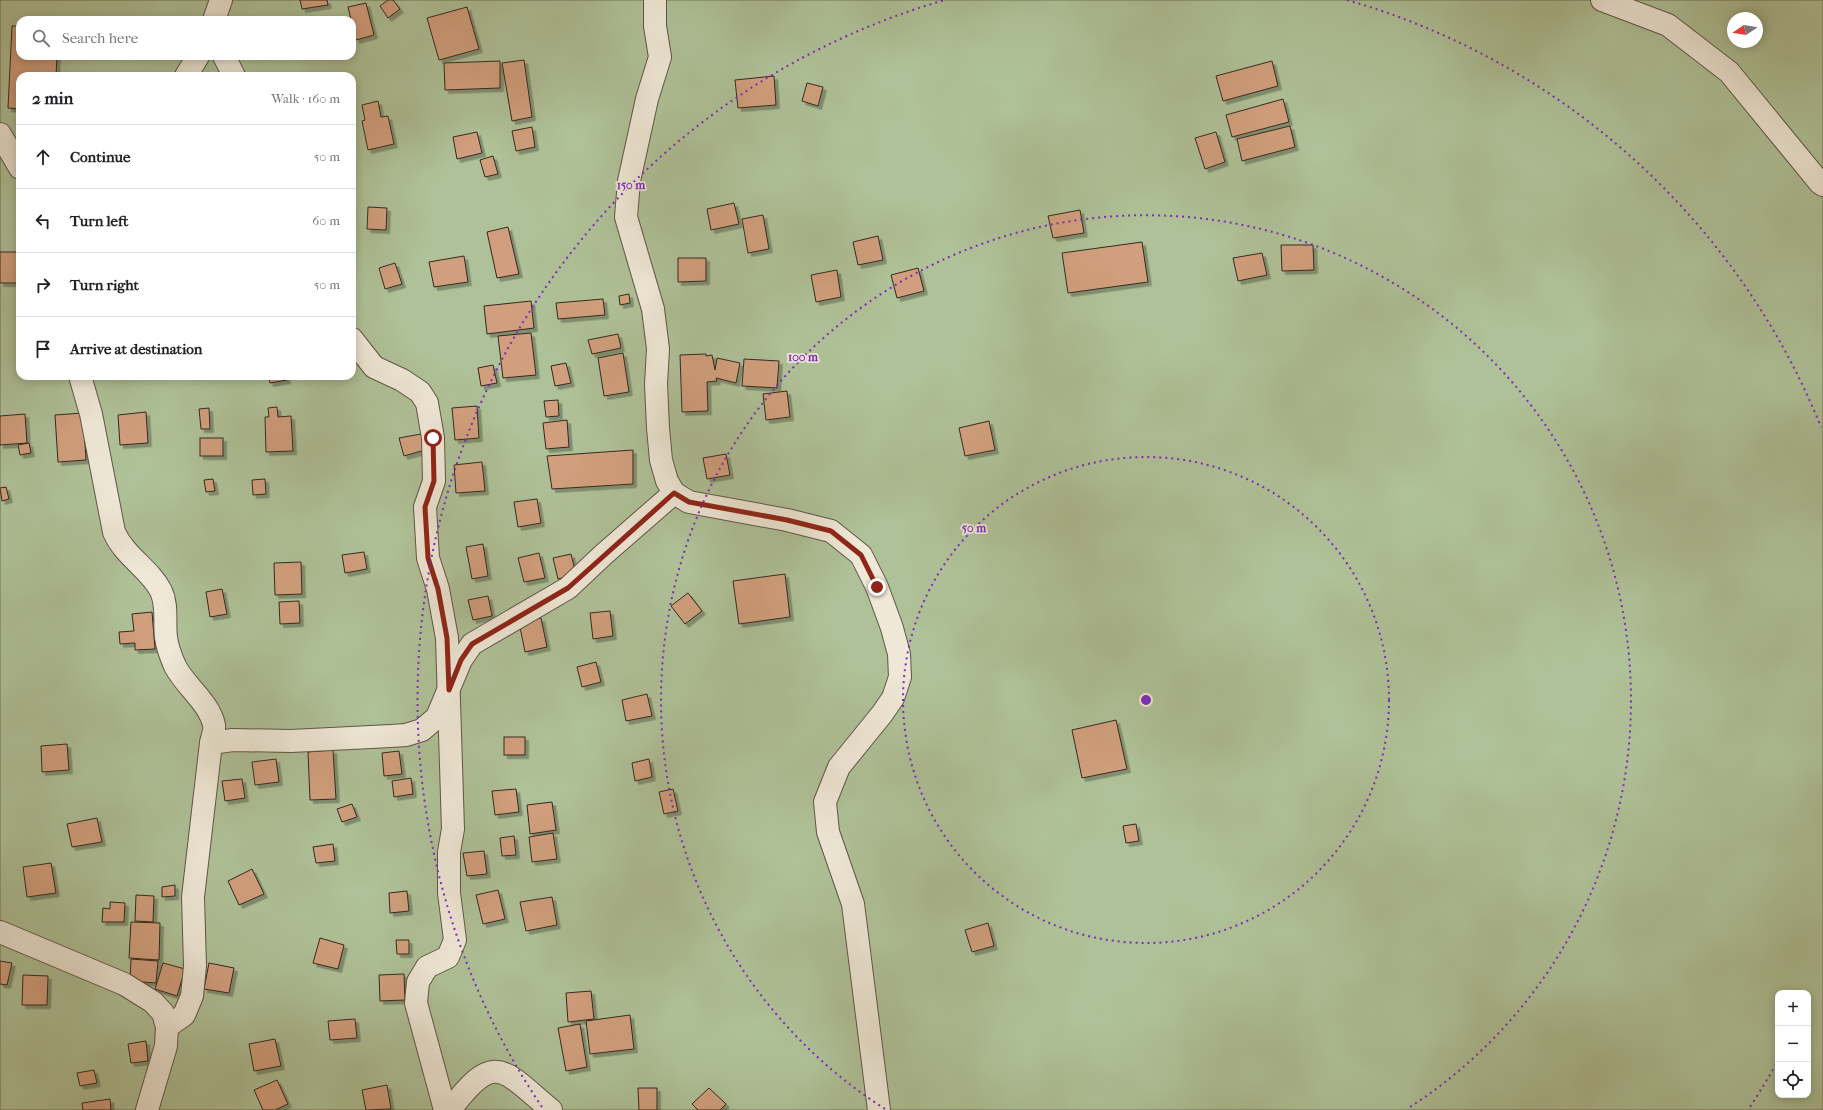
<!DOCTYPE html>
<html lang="en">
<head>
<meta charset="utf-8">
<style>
	body { margin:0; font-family:"IM FELL French Canon",serif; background:#f6f6f6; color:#202124 }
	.controls { position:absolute; right:12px; bottom:12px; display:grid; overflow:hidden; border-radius:8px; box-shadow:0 2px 10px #0003 }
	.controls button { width:36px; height:36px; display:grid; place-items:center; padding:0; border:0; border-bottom:1px solid #e0e0e0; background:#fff; color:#202124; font:20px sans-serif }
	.compass { position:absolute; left:1727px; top:12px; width:36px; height:36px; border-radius:50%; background:#fff; box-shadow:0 2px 10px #0003; rotate:258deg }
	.stop { position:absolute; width:12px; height:12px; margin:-9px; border:3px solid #8f2418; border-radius:50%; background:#fff }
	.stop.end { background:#8f2418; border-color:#fff; box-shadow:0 1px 4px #0008 }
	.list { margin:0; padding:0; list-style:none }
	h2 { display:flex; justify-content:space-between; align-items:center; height:52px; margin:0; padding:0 16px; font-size:17px }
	h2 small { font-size:13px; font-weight:400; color:#757577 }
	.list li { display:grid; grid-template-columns:26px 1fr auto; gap:12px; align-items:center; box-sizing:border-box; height:64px; padding:0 16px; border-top:1px solid #e0e0e0 }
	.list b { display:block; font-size:15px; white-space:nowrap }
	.list em { font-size:13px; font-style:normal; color:#757577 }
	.icon { flex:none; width:22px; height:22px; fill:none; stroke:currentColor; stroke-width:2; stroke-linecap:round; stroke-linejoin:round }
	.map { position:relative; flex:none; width:1823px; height:1110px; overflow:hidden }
	.search { position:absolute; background:#fff; box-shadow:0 2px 10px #0003; left:16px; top:16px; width:340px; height:44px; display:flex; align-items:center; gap:10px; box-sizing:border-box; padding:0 14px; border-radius:12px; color:#757577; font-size:15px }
	.panel { position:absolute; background:#fff; box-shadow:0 2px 10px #0003; left:16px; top:72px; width:340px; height:308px; border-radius:12px }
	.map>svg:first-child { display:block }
	.green { fill:#afc198; stroke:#70755c; fill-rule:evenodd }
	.building { fill:#d19f7d; stroke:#32291f; filter:url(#shadow) }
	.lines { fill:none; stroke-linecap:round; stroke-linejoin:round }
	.minor-casing { stroke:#5f5648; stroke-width:24 }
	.minor { stroke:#efe8d7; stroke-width:22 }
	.route { stroke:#8f2418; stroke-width:5 }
	.ring { fill:none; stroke:#7b2cbf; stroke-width:2; stroke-dasharray:2 4 }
	.centre { fill:#7b2cbf; stroke:#efe8d7; stroke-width:2 }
	.ring-label { font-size:12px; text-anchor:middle; font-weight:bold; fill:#7b2cbf; stroke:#efe8d7; stroke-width:3.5; stroke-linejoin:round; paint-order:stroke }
</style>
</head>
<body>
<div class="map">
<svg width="1823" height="1110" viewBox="0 0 1823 1110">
	<defs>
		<filter id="shadow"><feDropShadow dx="3.5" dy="3.5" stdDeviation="0" flood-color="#0004"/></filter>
	</defs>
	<rect width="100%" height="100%" fill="#e7dbc2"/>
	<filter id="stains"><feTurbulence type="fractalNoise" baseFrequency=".005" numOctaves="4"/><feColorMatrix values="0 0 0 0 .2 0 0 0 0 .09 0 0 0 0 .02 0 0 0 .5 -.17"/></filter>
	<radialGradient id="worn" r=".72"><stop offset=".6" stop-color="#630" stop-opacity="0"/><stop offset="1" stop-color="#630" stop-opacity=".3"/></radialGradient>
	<path class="green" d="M0,0H1823V1110H0ZM1733,18H1757V42H1733ZM20,20H352V56H20ZM20,76H352V376H20ZM1778,993H1808V1095H1778Z"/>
	<g class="building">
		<path d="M300,0H327L328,5L302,9Z"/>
		<path d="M388,0H393L400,9L388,18L380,6Z"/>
		<path d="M366,3L374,35L356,40L348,7Z"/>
		<path d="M467,7L479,49L439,60L427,18Z"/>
		<path d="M12,26H20V56H57L56,76H20V109L8,108Z"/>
		<path d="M524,60L532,117L512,121L502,63Z"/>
		<path d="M500,61V88L445,90L444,63Z"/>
		<path d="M1272,61L1278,86L1223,101L1216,76Z"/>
		<path d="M774,76L776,105L738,108L735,80Z"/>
		<path d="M807,83L823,87L818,106L802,101Z"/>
		<path d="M1283,99L1289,122L1232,137L1226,115Z"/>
		<path d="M378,101L381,117L388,116L394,144L368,150L362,121L365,120L362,105Z"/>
		<path d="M1290,126L1295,147L1242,161L1237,139Z"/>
		<path d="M532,127L535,147L516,151L512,131Z"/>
		<path d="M477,132L482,153L457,159L453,137Z"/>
		<path d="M1216,132L1225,162L1205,169L1195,138Z"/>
		<path d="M493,156L498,174L485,177L480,160Z"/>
		<path d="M734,203L739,224L711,230L707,209Z"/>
		<path d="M368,207L387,208L386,230L367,229Z"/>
		<path d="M1080,210L1084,233L1053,238L1048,216Z"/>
		<path d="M763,215L769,249L748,253L742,219Z"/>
		<path d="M508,227L519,274L497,278L487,232Z"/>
		<path d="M878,236L883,260L858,265L853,242Z"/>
		<path d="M1142,242L1148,282L1068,293L1062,253Z"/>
		<path d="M1281,245H1313L1314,270L1282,271Z"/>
		<rect x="0" y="252" width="20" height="31"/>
		<path d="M1262,253L1267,275L1238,281L1233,258Z"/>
		<path d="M464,256L468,282L434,287L429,262Z"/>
		<path d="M678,258H706V281L678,282Z"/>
		<path d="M395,263L402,284L385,289L379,268Z"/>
		<path d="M918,268L924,291L897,298L891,275Z"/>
		<path d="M837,270L841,297L816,302L811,275Z"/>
		<path d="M629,294L630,303L620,305L619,296Z"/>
		<path d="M603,299L605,315L558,319L556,303Z"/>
		<path d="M531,301L534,328L487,334L484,306Z"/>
		<path d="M531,333L536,375L503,378L498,336Z"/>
		<path d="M618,334L621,348L592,354L588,340Z"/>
		<path d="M623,353L629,392L604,396L598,358Z"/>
		<path d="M706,354V356L712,355L715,370L717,358L740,363L736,383L716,378L717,381L707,382L708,411L682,412L680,355Z"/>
		<path d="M744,359L779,361L777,388L742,386Z"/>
		<path d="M566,363L571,383L555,386L551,366Z"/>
		<path d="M493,365L497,383L481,386L478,368Z"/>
		<path d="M268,376H286L287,380L270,383Z"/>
		<path d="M787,391L790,417L766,420L763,394Z"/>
		<path d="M558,400L559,416L546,417L544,401Z"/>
		<path d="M477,406L479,438L455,440L452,408Z"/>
		<path d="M277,407L278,417L291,416L293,451L266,452L265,417H269L268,408Z"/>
		<path d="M209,408L210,429H201L199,409Z"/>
		<path d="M146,412L148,443L120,445L118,415Z"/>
		<path d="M83,413L86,460L58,462L55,415Z"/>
		<path d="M25,414L27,443L0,445V416Z"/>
		<path d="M567,420L569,447L546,449L543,423Z"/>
		<path d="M989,421L995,450L965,456L959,428Z"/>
		<path d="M421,434L425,450L404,456L399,438Z"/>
		<rect x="200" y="438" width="23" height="18"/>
		<path d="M29,443L31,453L20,455L18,445Z"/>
		<path d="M633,450V484L552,489L547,456Z"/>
		<path d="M726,454L730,475L707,479L703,458Z"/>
		<path d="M482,462L485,491L456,493L454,465Z"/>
		<path d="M213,479L215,491L206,492L204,480Z"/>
		<path d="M265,479L266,494L253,495L252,480Z"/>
		<path d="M6,487L9,499L2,501L0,488Z"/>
		<path d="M537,499L541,523L518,527L514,502Z"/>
		<path d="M483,544L488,576L472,579L466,547Z"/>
		<path d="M364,552L367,569L345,573L342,555Z"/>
		<path d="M539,553L545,578L524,582L518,558Z"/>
		<path d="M571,554L576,575L558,579L553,558Z"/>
		<path d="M301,562L302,594L275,595L274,563Z"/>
		<path d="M785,574L790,617L739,624L733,581Z"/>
		<path d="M222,589L227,614L210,617L206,592Z"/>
		<path d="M688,593L702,611L685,624L671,606Z"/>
		<path d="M488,596L492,616L473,620L468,600Z"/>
		<path d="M299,601L300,623L280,624L279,602Z"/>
		<path d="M610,611L613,636L593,639L590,613Z"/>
		<path d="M152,612L155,649L135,650V643L120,644L119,632L134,631L132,614Z"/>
		<path d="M541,618L547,647L525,652L519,622Z"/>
		<path d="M596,662L601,682L582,687L577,667Z"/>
		<path d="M647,694L652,716L626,721L622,700Z"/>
		<path d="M1116,720L1127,769L1082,778L1072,730Z"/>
		<rect x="504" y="737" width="21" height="18"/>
		<path d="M67,744L69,770L42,772L41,746Z"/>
		<path d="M333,750L336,799L310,800L308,752Z"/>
		<path d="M399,751L402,774L384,776L382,753Z"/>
		<path d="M276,759L279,782L255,785L252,762Z"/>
		<path d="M649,759L652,777L635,781L632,763Z"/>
		<path d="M411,778L413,794L394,797L392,781Z"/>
		<path d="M242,779L245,798L225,801L222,781Z"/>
		<path d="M516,789L519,812L495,815L492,791Z"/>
		<path d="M673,789L678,811L664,814L659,792Z"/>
		<path d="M552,802L556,830L530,834L527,805Z"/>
		<path d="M352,804L357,817L342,822L337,809Z"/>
		<path d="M97,818L102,842L72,847L67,824Z"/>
		<path d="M1136,824L1139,841L1126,843L1123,826Z"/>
		<path d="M553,833L557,859L532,862L529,837Z"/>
		<path d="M514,836L516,855L502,856L500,838Z"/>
		<path d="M333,844L335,861L316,863L313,847Z"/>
		<path d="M484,851L487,874L467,876L463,853Z"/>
		<path d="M51,863L56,893L27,897L23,867Z"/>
		<path d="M252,869L264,894L239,905L228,881Z"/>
		<path d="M175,885V896L162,897V887Z"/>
		<path d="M498,890L505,919L483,924L476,895Z"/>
		<path d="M407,891L409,911L390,913L389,893Z"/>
		<path d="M136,895L154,896L153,922L135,921Z"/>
		<path d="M552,897L557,925L526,931L520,902Z"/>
		<path d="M110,902L125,903L124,922H102L103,908L110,909Z"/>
		<path d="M131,922L160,923L159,960L129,958Z"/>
		<path d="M988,923L994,946L972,952L965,930Z"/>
		<path d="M320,938L344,945L338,969L313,963Z"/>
		<path d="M396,940H409V954H397Z"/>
		<path d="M131,959L158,961L156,983L130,981Z"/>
		<path d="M0,961L12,963L7,985L0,984Z"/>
		<path d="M163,963L185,969L177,996L155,989Z"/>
		<path d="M209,963L234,968L229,993L204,989Z"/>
		<path d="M404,974L405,1000L380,1001L379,975Z"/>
		<path d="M23,975L48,976L47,1005H22Z"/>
		<path d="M591,991L594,1019L568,1022L566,993Z"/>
		<path d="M630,1015L634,1049L590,1054L586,1021Z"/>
		<path d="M355,1019L357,1038L330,1040L328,1021Z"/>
		<path d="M580,1024L587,1067L566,1071L558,1028Z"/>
		<path d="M275,1039L281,1066L254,1071L249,1044Z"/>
		<path d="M146,1041L148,1061L131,1063L128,1044Z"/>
		<path d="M94,1070L97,1083L80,1086L77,1073Z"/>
		<path d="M277,1080L288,1104L275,1110H263L254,1090Z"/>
		<path d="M387,1085L391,1109L366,1110L362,1090Z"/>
		<path d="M638,1088H657V1110H639Z"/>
		<path d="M709,1088L726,1104L720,1110H698L692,1104Z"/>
		<path d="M110,1099L111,1110H83L82,1103Z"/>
	</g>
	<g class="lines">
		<g class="minor-casing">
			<g id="minor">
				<path d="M655,0V26L660,57L647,99L629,181L626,217L653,309L658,349L656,384L658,428L661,460L667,481L674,493L689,502L787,520L831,531L861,555L877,587L892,628L899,654L900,677L893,698L882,714L839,767L825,802L828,832L853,904L879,1110"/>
				<path d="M1602,0L1668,25L1729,72L1820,183L1823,185"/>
				<path d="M214,20L221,0"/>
				<path d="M224,56L234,76"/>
				<path d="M186,76L198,56"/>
				<path d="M0,134L20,168"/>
				<path d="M352,339L374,367L402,380L420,392L427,403L433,438L434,481L425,507L428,558L438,589L447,638L453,829L449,852V893L455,940L448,957L427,967L418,982L416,1003L445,1110"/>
				<path d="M80,376L91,414L114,532C125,557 150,569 161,591C168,606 164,622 166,637C167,647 171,657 175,666C185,686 209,702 214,725C215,730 212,738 211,743"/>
				<path d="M0,932L124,984L153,1002L163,1013L167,1027L166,1046L147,1110"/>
				<path d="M167,1027L184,1015L192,996L195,966L193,897L211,743L233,740L291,741L391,736L406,735L422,730L437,717L461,660L472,644L568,588L603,555L674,493"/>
				<path d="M450,1110C495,1050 502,1069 551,1110"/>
			</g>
		</g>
		<use href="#minor" class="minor"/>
	</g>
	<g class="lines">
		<path class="route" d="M433,438L434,481L425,507L428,558L438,589L447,638L449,690L461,660L472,644L568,588L674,493L689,502L787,520L831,531L861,555L877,587"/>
	</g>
	<g class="ring">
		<circle cx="1146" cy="700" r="243"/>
		<path d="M885 1109A485 485 0 1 1 1407 1109"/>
		<path d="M1776 1064A728 728 0 0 1 1750 1107M542 1107A728 728 0 0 1 945 0M1347 0A728 728 0 0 1 1821 427"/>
	</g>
	<circle cx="1146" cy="700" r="6" class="centre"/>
	<g class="ring-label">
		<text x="631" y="189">150 m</text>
		<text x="803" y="361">100 m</text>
		<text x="974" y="532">50 m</text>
	</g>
	<rect width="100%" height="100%" filter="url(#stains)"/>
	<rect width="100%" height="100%" fill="url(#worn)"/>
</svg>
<div class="controls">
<button>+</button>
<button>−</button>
<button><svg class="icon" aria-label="locate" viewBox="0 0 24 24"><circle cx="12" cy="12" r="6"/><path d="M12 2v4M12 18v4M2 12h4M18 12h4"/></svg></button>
</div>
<svg class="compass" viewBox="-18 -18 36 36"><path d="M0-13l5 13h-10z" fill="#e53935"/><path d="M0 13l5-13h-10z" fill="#757577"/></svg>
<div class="stop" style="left:433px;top:438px"></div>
<div class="stop end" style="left:877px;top:587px"></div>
<div class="search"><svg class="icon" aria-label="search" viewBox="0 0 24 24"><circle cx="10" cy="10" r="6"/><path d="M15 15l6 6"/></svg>Search here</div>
<section class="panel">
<h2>2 min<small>Walk · 160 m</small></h2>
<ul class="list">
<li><svg class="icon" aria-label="ahead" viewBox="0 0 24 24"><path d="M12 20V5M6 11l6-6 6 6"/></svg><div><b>Continue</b></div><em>50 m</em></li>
<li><svg class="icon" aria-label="left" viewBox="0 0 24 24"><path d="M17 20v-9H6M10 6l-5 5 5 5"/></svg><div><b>Turn left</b></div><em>60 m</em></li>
<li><svg class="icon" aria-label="right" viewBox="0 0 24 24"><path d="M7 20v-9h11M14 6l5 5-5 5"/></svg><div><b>Turn right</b></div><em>50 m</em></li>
<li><svg class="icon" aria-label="arrive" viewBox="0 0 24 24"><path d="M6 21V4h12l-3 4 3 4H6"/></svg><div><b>Arrive at destination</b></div></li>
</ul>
</section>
</div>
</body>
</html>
